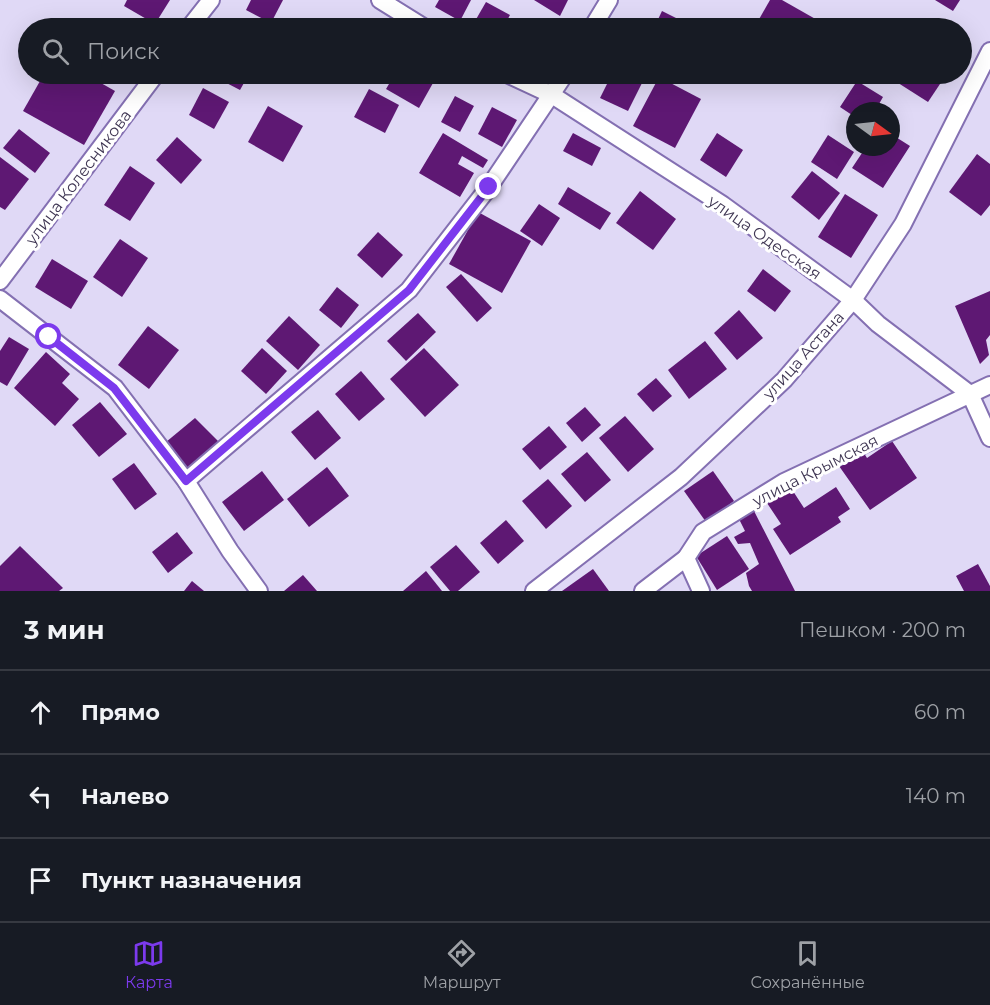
<!DOCTYPE html>
<html lang="ru">
<head>
<meta charset="utf-8">
<style>
	body { margin:0; font-family:Montserrat,sans-serif; background:#20242c; color:#f1f3f6 }
	.compass { position:absolute; left:846px; top:102px; width:54px; height:54px; border-radius:50%; background:#171b24; box-shadow:0 6px 24px #0002; rotate:105deg }
	.stop { position:absolute; width:18px; height:18px; margin:-14px; border:4px solid #7c3aed; border-radius:50%; background:#fff }
	.stop.end { background:#7c3aed; border-color:#fff; box-shadow:0 2px 6px #0008 }
	.list { margin:0; padding:0; list-style:none }
	h2 { display:flex; justify-content:space-between; align-items:center; height:78px; margin:0; padding:0 24px; font-size:26px }
	h2 small { font-size:20px; font-weight:400; color:#9ea1a6 }
	.list li { display:grid; grid-template-columns:39px 1fr auto; gap:18px; align-items:center; box-sizing:border-box; height:84px; padding:0 24px; border-top:2px solid #363941 }
	.list b { display:block; font-size:22px; white-space:nowrap }
	.list em { font-size:20px; font-style:normal; color:#9ea1a6 }
	.icon { flex:none; width:33px; height:33px; fill:none; stroke:currentColor; stroke-width:2; stroke-linecap:round; stroke-linejoin:round }
	.map { position:relative; flex:none; width:990px; height:591px; overflow:hidden }
	.search { position:absolute; background:#171b24; box-shadow:0 6px 24px #0002; left:18px; right:18px; top:18px; height:66px; display:flex; align-items:center; gap:15px; box-sizing:border-box; padding:0 21px; border-radius:33px; color:#9ea1a6; font-size:22px }
	.sheet { height:330px; background:#171b24 }
	nav { display:flex; justify-content:space-around; align-items:center; box-sizing:border-box; height:84px; border-top:2px solid #363941; background:#171b24; font-size:16px; color:#9ea1a6 }
	nav a { display:grid; justify-items:center; gap:3px }
	nav .on { color:#7c3aed }
	.map>svg:first-child { display:block }
	.building { fill:#5e1873 }
	.lines { fill:none; stroke-linecap:round; stroke-linejoin:round }
	.street-casing { stroke:#8470b2; stroke-width:20 }
	.street { stroke:#fff; stroke-width:16 }
	.route { stroke:#7c3aed; stroke-width:8 }
	.labels { text-anchor:middle; stroke-width:6; stroke-linejoin:round; paint-order:stroke }
	.street-label { font-size:16px; fill:#3f3653; stroke:#fff }
</style>
</head>
<body>
<div class="map">
<svg width="990" height="591" viewBox="0 0 990 591">
	<rect width="100%" height="100%" fill="#e0d9f6"/>
	<g class="building">
		<path d="M127,0H170L155,24L124,6Z"/>
		<path d="M251,0H283L271,23L246,10Z"/>
		<path d="M439,0H471L460,21L435,7Z"/>
		<path d="M534,0H568L560,16Z"/>
		<path d="M770,0H782L826,25L824,28H754Z"/>
		<path d="M935,0H960L953,11Z"/>
		<path d="M486,2L510,15L503,28H471Z"/>
		<path d="M662,11L690,25L688,28H654Z"/>
		<path d="M362,19L380,28H357Z"/>
		<path d="M523,19L538,28H517Z"/>
		<path d="M44,74H85L115,91L84,145L23,111Z"/>
		<path d="M217,74H249L240,90L215,77Z"/>
		<path d="M395,74H438L419,108L386,89Z"/>
		<path d="M520,74H548L541,86Z"/>
		<path d="M612,74H622L642,83L628,111L600,98Z"/>
		<path d="M884,74H937L944,78L928,102Z"/>
		<path d="M659,77L701,99L675,148L633,126Z"/>
		<path d="M857,81L883,97L875,111H855V117L840,107Z"/>
		<path d="M203,88L229,102L214,129L189,115Z"/>
		<path d="M369,89L399,105L385,133L354,117Z"/>
		<path d="M455,96L474,106L460,132L441,122Z"/>
		<path d="M268,106L303,126L283,162L248,142Z"/>
		<path d="M492,107L517,120L502,147L478,134Z"/>
		<path d="M19,129L50,153L35,173L3,148Z"/>
		<path d="M443,133L488,160L483,168L462,156L458,164L474,173L460,197L419,173Z"/>
		<path d="M573,133L601,148L592,166L563,151Z"/>
		<path d="M717,133L743,150L726,177L700,160Z"/>
		<path d="M891,134L910,146L883,188L852,168L866,147H891Z"/>
		<path d="M828,135L854,152L837,179L811,162Z"/>
		<path d="M177,137L202,160L181,184L156,160Z"/>
		<path d="M977,154L990,164V205L981,216L949,192Z"/>
		<path d="M0,157L29,179L5,210L0,207Z"/>
		<path d="M130,166L155,183L130,221L104,205Z"/>
		<path d="M812,171L840,193L819,220L791,197Z"/>
		<path d="M568,187L611,213L600,230L558,204Z"/>
		<path d="M640,191L676,219L653,250L616,223Z"/>
		<path d="M845,194L878,215L851,258L818,237Z"/>
		<path d="M539,204L560,218L542,246L520,231Z"/>
		<path d="M478,212L531,241L502,293L449,264Z"/>
		<path d="M378,232L403,255L382,278L357,255Z"/>
		<path d="M120,239L148,258L122,297L93,277Z"/>
		<path d="M52,259L88,281L71,309L35,287Z"/>
		<path d="M763,269L791,291L775,312L747,291Z"/>
		<path d="M461,274L492,308L477,322L446,287Z"/>
		<path d="M337,287L359,305L341,328L319,310Z"/>
		<path d="M990,291V335L986,340L989,355L980,364L955,306Z"/>
		<path d="M739,310L763,338L737,360L714,333Z"/>
		<path d="M418,313L436,332L406,361L387,341Z"/>
		<path d="M289,316L320,345L298,370L266,341Z"/>
		<path d="M148,326L179,350L149,389L118,365Z"/>
		<path d="M9,337L29,349L7,386L0,382V351Z"/>
		<path d="M705,341L727,369L689,399L668,370Z"/>
		<path d="M262,348L287,371L266,394L241,371Z"/>
		<path d="M424,348L459,385L425,417L390,379Z"/>
		<path d="M46,352L70,374L62,383L79,399L55,426L14,388Z"/>
		<path d="M361,371L385,399L359,421L335,394Z"/>
		<path d="M656,378L672,396L653,412L637,394Z"/>
		<path d="M100,402L127,434L99,457L72,425Z"/>
		<path d="M585,407L601,425L582,442L566,423Z"/>
		<path d="M318,410L341,438L315,460L291,432Z"/>
		<path d="M625,416L654,449L628,472L599,438Z"/>
		<path d="M195,418L222,445L185,475L160,447Z"/>
		<path d="M549,426L567,447L540,470L522,449Z"/>
		<path d="M892,441L917,478L870,510L839,466L862,450L867,458Z"/>
		<path d="M587,452L611,480L585,502L561,474Z"/>
		<path d="M134,463L157,494L135,510L112,479Z"/>
		<path d="M327,467L349,496L309,527L287,499Z"/>
		<path d="M262,471L284,500L244,531L222,502Z"/>
		<path d="M713,471L734,501L706,522L684,491Z"/>
		<path d="M548,479L572,506L546,529L522,501Z"/>
		<path d="M836,487L850,509L838,517L841,522L790,555L773,529L781,524L767,503L791,488L804,508Z"/>
		<path d="M754,511L795,591H752L749,586L746,573L759,564L750,543L738,544L734,537L745,531L739,519Z"/>
		<path d="M506,520L524,541L498,564L480,543Z"/>
		<path d="M177,532L193,553L168,573L152,552Z"/>
		<path d="M727,536L749,569L717,590L696,556Z"/>
		<path d="M456,545L480,572L458,591H450L430,567Z"/>
		<path d="M20,546L63,588L59,591H0V566Z"/>
		<path d="M978,564L990,586V591H964L956,576Z"/>
		<path d="M593,569L609,591H562Z"/>
		<path d="M426,571L442,591H403Z"/>
		<path d="M303,575L317,591H284Z"/>
		<path d="M192,581L204,591H184Z"/>
	</g>
	<g class="lines">
		<g class="street-casing">
			<g id="street">
				<path d="M380,0L425,28"/>
				<path d="M189,28L211,0"/>
				<path d="M592,28L609,0"/>
				<path d="M507,74L552,95L723,205L853,300L878,324L970,394L990,438"/>
				<path d="M0,281L156,74"/>
				<path d="M0,299L115,388L186,481L230,551L259,591"/>
				<path d="M186,481L409,290L489,187L565,74"/>
				<path d="M534,591L681,477L784,380L853,300L903,224L990,51"/>
				<path d="M643,591L686,558"/>
				<path d="M701,591L686,558L703,532L784,482L990,385"/>
			</g>
		</g>
		<use href="#street" class="street"/>
	</g>
	<g class="lines">
		<path class="route" d="M49,337L114,388L186,481L409,290L489,187"/>
	</g>
	<g class="labels">
		<g class="street-label">
			<text transform="translate(78 177) rotate(-53)" y="6">улица Колесникова</text>
			<text transform="translate(765 237) rotate(35)" y="6">улица Одесская</text>
			<text transform="translate(803 355) rotate(-48)" y="6">улица Астана</text>
			<text transform="translate(815 470) rotate(-27)" y="6">улица Крымская</text>
		</g>
	</g>
</svg>
<svg class="compass" viewBox="-18 -18 36 36"><path d="M0-13l5 13h-10z" fill="#e53935"/><path d="M0 13l5-13h-10z" fill="#9ea1a6"/></svg>
<div class="stop" style="left:49px;top:337px"></div>
<div class="stop end" style="left:489px;top:187px"></div>
<div class="search"><svg class="icon" aria-label="search" viewBox="0 0 24 24"><circle cx="10" cy="10" r="6"/><path d="M15 15l6 6"/></svg>Поиск</div>
</div>
<section class="sheet">
<h2>3 мин<small>Пешком · 200 m</small></h2>
<ul class="list">
<li><svg class="icon" aria-label="ahead" viewBox="0 0 24 24"><path d="M12 20V5M6 11l6-6 6 6"/></svg><div><b>Прямо</b></div><em>60 m</em></li>
<li><svg class="icon" aria-label="left" viewBox="0 0 24 24"><path d="M17 20v-9H6M10 6l-5 5 5 5"/></svg><div><b>Налево</b></div><em>140 m</em></li>
<li><svg class="icon" aria-label="arrive" viewBox="0 0 24 24"><path d="M6 21V4h12l-3 4 3 4H6"/></svg><div><b>Пункт назначения</b></div></li>
</ul>
</section>
<nav>
<a class="on"><svg class="icon" aria-label="map" viewBox="0 0 24 24"><path d="M3 6l6-2 6 2 6-2v14l-6 2-6-2-6 2zM9 4v14M15 6v14"/></svg>Карта</a>
<a><svg class="icon" aria-label="directions" viewBox="0 0 24 24"><path d="M12 3l9 9-9 9-9-9zM9 14v-3h6M13 9l2 2-2 2"/></svg>Маршрут</a>
<a><svg class="icon" aria-label="saved" viewBox="0 0 24 24"><path d="M7 4h10v16l-5-4-5 4z"/></svg>Сохранённые</a>
</nav>
</body>
</html>
